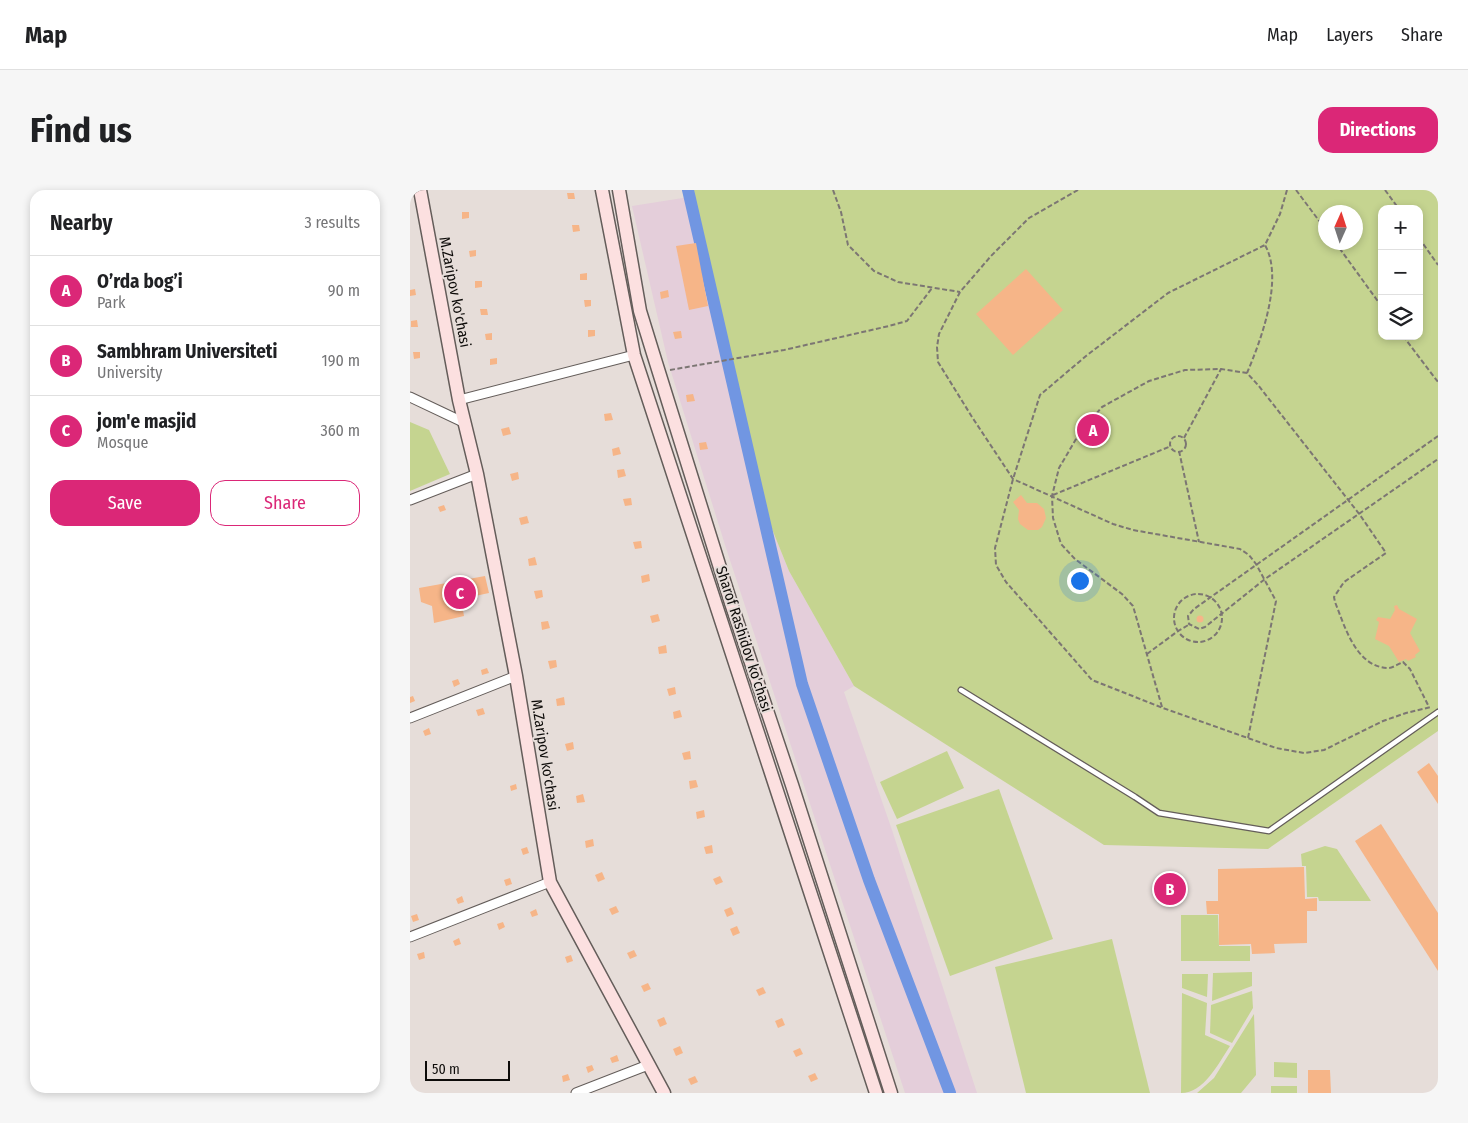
<!DOCTYPE html>
<html lang="en">
<head>
<meta charset="utf-8">
<style>
	body { margin:0; font-family:"Fira Sans Condensed",sans-serif; background:#f6f6f6; color:#202124 }
	.controls { position:absolute; right:15px; top:15px; display:grid; overflow:hidden; border-radius:10px; box-shadow:0 2px 8px #0003 }
	.controls button { width:45px; height:45px; display:grid; place-items:center; padding:0; border:0; border-bottom:1px solid #e0e0e0; background:#fff; color:#202124; font:25px sans-serif }
	.compass { position:absolute; left:908px; top:15px; width:45px; height:45px; border-radius:50%; background:#fff; box-shadow:0 2px 8px #0003; rotate:3deg }
	.scale { position:absolute; left:15px; bottom:12px; width:85px; box-sizing:border-box; padding-left:5px; border:2px solid #0d0b09; border-top:0; font-size:14px; line-height:18px; white-space:nowrap; color:#0d0b09; -webkit-text-stroke:4px #e6ddd9; paint-order:stroke }
	.you { position:absolute; left:669px; top:390px; width:18px; height:18px; margin:-12px; border:4px solid #fff; border-radius:50%; background:#1a73e8; box-shadow:0 0 0 8px #1a73e833 }
	.badge { display:grid; place-items:center; width:32px; height:32px; border-radius:50%; background:#db2777; color:#fff; font-size:16px; font-weight:700 }
	.pin { position:absolute; translate:-50% -50%; border:2px solid #fff; box-shadow:0 1px 5px #0006 }
	.list { margin:0; padding:0; list-style:none }
	h2 { display:flex; justify-content:space-between; align-items:center; height:65px; margin:0; padding:0 20px; font-size:21px }
	h2 small { font-size:16px; font-weight:400; color:#757577 }
	.list li { display:grid; grid-template-columns:32px 1fr auto; gap:15px; align-items:center; box-sizing:border-box; height:70px; padding:0 20px; border-top:1px solid #e0e0e0 }
	.list b { display:block; font-size:19px; white-space:nowrap }
	.list p { margin:0; font-size:16px; white-space:nowrap; color:#757577 }
	.list em { font-size:16px; font-style:normal; color:#757577 }
	.actions { display:flex; gap:10px; padding:15px 20px }
	.actions a { flex:1; padding:11px 0; border:1px solid #db2777; border-radius:15px; text-align:center; font-size:18px; color:#db2777 }
	.actions .main { background:#db2777; color:#fff }
	.icon { flex:none; width:28px; height:28px; fill:none; stroke:currentColor; stroke-width:2; stroke-linecap:round; stroke-linejoin:round }
	.map { position:relative; flex:none; width:1028px; height:903px; overflow:hidden; border-radius:15px }
	header { display:flex; align-items:center; gap:30px; box-sizing:border-box; height:70px; padding:0 25px; background:#fff; border-bottom:1px solid #e0e0e0 }
	header strong { font-size:24px }
	nav { display:flex; gap:28px; margin-inline-start:auto; font-size:18px }
	.intro { display:flex; align-items:center; justify-content:space-between; box-sizing:border-box; height:120px; padding:0 30px }
	h1 { margin:0; font-size:35px }
	.button { padding:12px 22px; border-radius:15px; background:#db2777; color:#fff; font-size:18px; font-weight:700 }
	main { display:flex; gap:30px; padding:0 30px }
	aside { flex:1; background:#fff; border-radius:15px; box-shadow:0 2px 8px #0003 }
	.map>svg:first-child { display:block }
	.commercial { fill:#e4ceda }
	.green { fill:#c5d490; fill-rule:evenodd }
	.lines { fill:none; stroke-linecap:round; stroke-linejoin:round }
	.canal { stroke:#7196e2; stroke-width:12 }
	.building { fill:#f6b588 }
	.lane-casing { stroke:#645d5a; stroke-width:7 }
	.street-casing { stroke:#645d5a; stroke-width:11 }
	.secondary-casing { stroke:#645d5a; stroke-width:15 }
	.path { stroke:#7c7673; stroke-width:2; stroke-dasharray:5 2.5; stroke-linecap:butt }
	.lane { stroke:#fff; stroke-width:4.5 }
	.street { stroke:#fff; stroke-width:9 }
	.secondary { stroke:#fce0e0; stroke-width:12 }
	.labels { text-anchor:middle; stroke-width:4; stroke-linejoin:round; paint-order:stroke }
	.street-label { font-size:15px; fill:#0d0b09; stroke:#e6ddd9 }
</style>
</head>
<body>
<header>
<strong>Map</strong>
<nav><a>Map</a><a>Layers</a><a>Share</a></nav>
</header>
<div class="intro"><h1>Find us</h1><a class="button">Directions</a></div>
<main>
<aside>
<h2>Nearby<small>3 results</small></h2>
<ul class="list">
<li><span class="badge">A</span><div><b>O’rda bog’i</b><p>Park</p></div><em>90 m</em></li>
<li><span class="badge">B</span><div><b>Sambhram Universiteti</b><p>University</p></div><em>190 m</em></li>
<li><span class="badge">C</span><div><b>jom'e masjid</b><p>Mosque</p></div><em>360 m</em></li>
</ul>
<div class="actions"><a class="main">Save</a><a>Share</a></div>
</aside>
<div class="map">
<svg width="1028" height="903" viewBox="0 0 1028 903">
	<rect width="100%" height="100%" fill="#e6ddd9"/>
	<path class="commercial" d="M279,7L287,33L360,334L379,381L444,496L434,502L482,640L567,903H495L316,358L258,172L222,16Z"/>
	<g class="green">
		<path d="M284,0H1028V541L858,659L694,655L444,496L379,381L360,334L287,33ZM972,19H1009V146H972ZM916,22H946V52H916Z"/>
		<path d="M0,232L19,240L40,284L0,301Z"/>
		<path d="M537,561L554,598L487,629L470,592Z"/>
		<path d="M589,599L643,749L540,786L486,635Z"/>
		<path d="M915,656L927,659L961,711H909L908,707H897L896,676H892L891,664Z"/>
		<path d="M771,725H808L809,756H840V771H771Z"/>
		<path d="M702,749L740,903H616L585,777Z"/>
		<path d="M842,782V796L802,811L803,783Z"/>
		<path d="M772,784H798L797,807L772,798Z"/>
		<path d="M842,801L843,818L822,853L800,843L801,815Z"/>
		<path d="M772,803L797,813L795,845L820,856C808,874 794,903 771,903Z"/>
		<path d="M844,824L846,885L831,903H787L804,888Z"/>
		<path d="M864,872L887,873V888L864,887Z"/>
		<rect x="861" y="896" width="26" height="7"/>
	</g>
	<g class="lines">
		<path class="canal" d="M278,0L392,494L459,690L540,903"/>
	</g>
	<g class="building">
		<path d="M157,3H164L165,9H158Z"/>
		<path d="M52,22H59V28L52,29Z"/>
		<path d="M162,35H169L170,41L163,42Z"/>
		<path d="M286,53L298,116L279,120L266,56Z"/>
		<path d="M66,60V66L60,67L59,61Z"/>
		<path d="M616,79L653,120L603,165L566,124Z"/>
		<path d="M177,83V90H170V84Z"/>
		<path d="M65,91H72V97L65,98Z"/>
		<path d="M5,99L6,105L0,106V100Z"/>
		<path d="M258,100L259,107L251,109L250,102Z"/>
		<path d="M174,110H181V116L175,117Z"/>
		<path d="M70,119H77L78,125H71Z"/>
		<path d="M7,130L8,137H1V131Z"/>
		<path d="M178,140H185V146L178,147Z"/>
		<path d="M271,141L272,148L265,149L263,142Z"/>
		<path d="M82,143V150H76L75,144Z"/>
		<path d="M3,162H10V168L4,169Z"/>
		<path d="M87,168V174L80,175V169Z"/>
		<path d="M283,204L285,211L277,212L276,205Z"/>
		<path d="M201,223L203,230L195,231L194,224Z"/>
		<path d="M99,237L101,244L93,246L91,239Z"/>
		<path d="M296,252L298,259L290,260L289,253Z"/>
		<path d="M209,257L211,264L203,266L202,259Z"/>
		<path d="M214,279L216,286L208,288L207,280Z"/>
		<path d="M108,282L109,289L102,291L100,284Z"/>
		<path d="M611,305L617,313H627L634,319L636,328L632,337L628,340H618L610,334L608,329L609,320L603,312Z"/>
		<path d="M221,308L222,315L215,316L213,309Z"/>
		<path d="M34,315L36,320L30,322L28,317Z"/>
		<path d="M117,326L119,333L111,335L109,328Z"/>
		<path d="M231,351L232,358L225,359L223,352Z"/>
		<path d="M125,367L127,375L119,376L118,369Z"/>
		<path d="M239,384L240,391L232,393L231,386Z"/>
		<path d="M75,386L79,403L51,409L54,426L24,433L22,416L11,412L9,398Z"/>
		<path d="M132,400L133,407L126,409L124,401Z"/>
		<path d="M987,415L989,419L1007,429L1000,443L1010,461L1005,465L1006,467L998,471L996,469L989,472L979,456L965,449L969,432L966,430L968,427L980,429L985,420L984,416Z"/>
		<path d="M248,424L250,431L242,433L240,426Z"/>
		<circle cx="790" cy="429" r="3.5"/>
		<path d="M138,431L140,438L132,440L131,432Z"/>
		<path d="M256,455L257,463L249,464L248,457Z"/>
		<path d="M146,470L147,477L140,479L138,471Z"/>
		<path d="M77,478L79,483L72,485L71,480Z"/>
		<path d="M48,489L50,494L44,497L42,491Z"/>
		<path d="M265,497L266,504L259,506L257,499Z"/>
		<path d="M3,506L5,511L0,513V507Z"/>
		<path d="M154,507L155,515L147,516L146,509Z"/>
		<path d="M73,518L75,524L68,526L66,520Z"/>
		<path d="M270,520L272,527L264,529L263,522Z"/>
		<path d="M19,538L21,544L15,546L13,541Z"/>
		<path d="M163,552L164,559L157,561L155,554Z"/>
		<path d="M280,561L281,569L274,570L272,563Z"/>
		<path d="M1019,573L1028,586V614L1007,582Z"/>
		<path d="M286,590L288,597L280,599L279,591Z"/>
		<path d="M106,594L107,599L101,601L100,596Z"/>
		<path d="M173,604L175,612L167,613L166,606Z"/>
		<path d="M294,620L295,627L287,629L286,622Z"/>
		<path d="M971,634L1028,723V781L945,651Z"/>
		<path d="M183,649L184,656L176,658L175,651Z"/>
		<path d="M302,655L303,663L296,664L294,657Z"/>
		<path d="M117,657L119,663L113,665L111,659Z"/>
		<path d="M894,677L895,709L907,708V721H897V753L864,754L865,763L842,764L841,754L809,755V724H797L796,711H808V679Z"/>
		<path d="M192,682L195,689L188,692L185,685Z"/>
		<path d="M310,686L313,692L306,695L303,689Z"/>
		<path d="M100,688L102,694L96,696L94,690Z"/>
		<path d="M52,706L54,712L48,714L46,709Z"/>
		<path d="M206,716L209,722L202,725L199,719Z"/>
		<path d="M321,717L324,724L317,727L314,720Z"/>
		<path d="M126,719L128,725L122,727L120,722Z"/>
		<path d="M7,724L9,730L3,732L1,726Z"/>
		<path d="M93,732L95,737L89,740L87,734Z"/>
		<path d="M327,736L330,743L323,746L320,739Z"/>
		<path d="M49,748L51,754L45,756L43,751Z"/>
		<path d="M224,760L227,766L220,769L217,763Z"/>
		<path d="M14,762L15,768L9,770L7,764Z"/>
		<path d="M161,765L163,771L157,773L155,767Z"/>
		<path d="M238,793L241,799L234,802L231,796Z"/>
		<path d="M353,797L356,803L349,806L346,800Z"/>
		<path d="M254,827L257,834L250,837L247,830Z"/>
		<path d="M372,828L375,835L368,838L365,831Z"/>
		<path d="M270,856L273,863L266,866L263,859Z"/>
		<path d="M390,858L393,864L386,867L383,861Z"/>
		<path d="M207,865L209,871L202,873L200,868Z"/>
		<path d="M182,875L184,880L178,883L176,877Z"/>
		<path d="M898,880H920L921,903H898Z"/>
		<path d="M405,883L408,889L401,892L398,886Z"/>
		<path d="M158,884L160,890L153,892L152,886Z"/>
		<path d="M285,886L288,892L281,895L278,889Z"/>
	</g>
	<g class="lines">
		<g class="lane-casing">
			<path id="lane" d="M551,500L725,607L749,623L859,641L1028,522"/>
		</g>
		<g class="street-casing">
			<g id="street">
				<path d="M0,207L55,233"/>
				<path d="M49,210L224,165"/>
				<path d="M0,310L67,284"/>
				<path d="M0,528L106,486"/>
				<path d="M0,747L140,692"/>
				<path d="M166,903L238,875"/>
			</g>
		</g>
		<g class="secondary-casing">
			<g id="secondary">
				<path d="M10,0L49,210L67,284L106,486L140,692L254,903"/>
				<path d="M192,0L224,165L466,903"/>
				<path d="M209,0L230,121L242,160L321,413L382,595L481,903"/>
			</g>
		</g>
		<g class="path">
			<path d="M423,0L431,22L438,55L464,81L488,92L550,102"/>
			<path d="M668,0L619,28L581,66L550,102L529,144L527,157L528,172L562,227L603,289L703,334L723,340L830,359L839,365L846,374L866,411L838,548"/>
			<path d="M877,0L870,24L855,55L758,103L676,166L630,205L603,289L585,358L586,375L596,392L682,490L753,518L866,558L894,563L914,560L973,531L996,523L1021,517"/>
			<path d="M886,0L916,40"/>
			<path d="M975,0L989,19"/>
			<path d="M1009,48L1028,75"/>
			<path d="M925,52L972,117"/>
			<path d="M993,146L1028,192"/>
			<path d="M260,180L374,160L479,136L497,131L522,98"/>
			<path d="M837,183C851,150 874,89 855,55"/>
			<path d="M1028,246L784,419L778,426L779,434L789,439L795,437L855,389L1028,269"/>
			<circle cx="768" cy="254" r="8"/>
			<path d="M774,248L811,179"/>
			<path d="M769,261L789,352"/>
			<path d="M643,305L761,256"/>
			<circle cx="788" cy="428" r="24"/>
			<path d="M737,464L768,441L780,434"/>
			<path d="M752,517L723,416L712,404L665,369L651,354L643,328L642,306L649,278L669,244L692,217L739,191L775,180L811,179L837,183L848,195L950,325L976,363L934,392L924,407L925,412C935,437 946,477 978,478C983,478 988,474 993,472L1000,479L1019,517"/>
		</g>
		<use href="#lane" class="lane"/>
		<use href="#street" class="street"/>
		<use href="#secondary" class="secondary"/>
	</g>
	<g class="labels">
		<g class="street-label">
			<text transform="translate(45 102) rotate(79)" y="5">M.Zaripov ko'chasi</text>
			<text transform="translate(334 449) rotate(72)" y="5">Sharof Rashidov ko'chasi</text>
			<text transform="translate(135 565) rotate(81)" y="5">M.Zaripov ko'chasi</text>
		</g>
	</g>
</svg>
<div class="controls">
<button>+</button>
<button>−</button>
<button><svg class="icon" aria-label="layers" viewBox="0 0 24 24"><path d="M12 4l9 5-9 5-9-5zM3 14l9 5 9-5"/></svg></button>
</div>
<svg class="compass" viewBox="-18 -18 36 36"><path d="M0-13l5 13h-10z" fill="#e53935"/><path d="M0 13l5-13h-10z" fill="#757577"/></svg>
<div class="scale">50 m</div>
<div class="you"></div>
<div class="pin badge" style="left:683px;top:240px">A</div>
<div class="pin badge" style="left:760px;top:699px">B</div>
<div class="pin badge" style="left:50px;top:403px">C</div>
</div>
</main>
</body>
</html>
